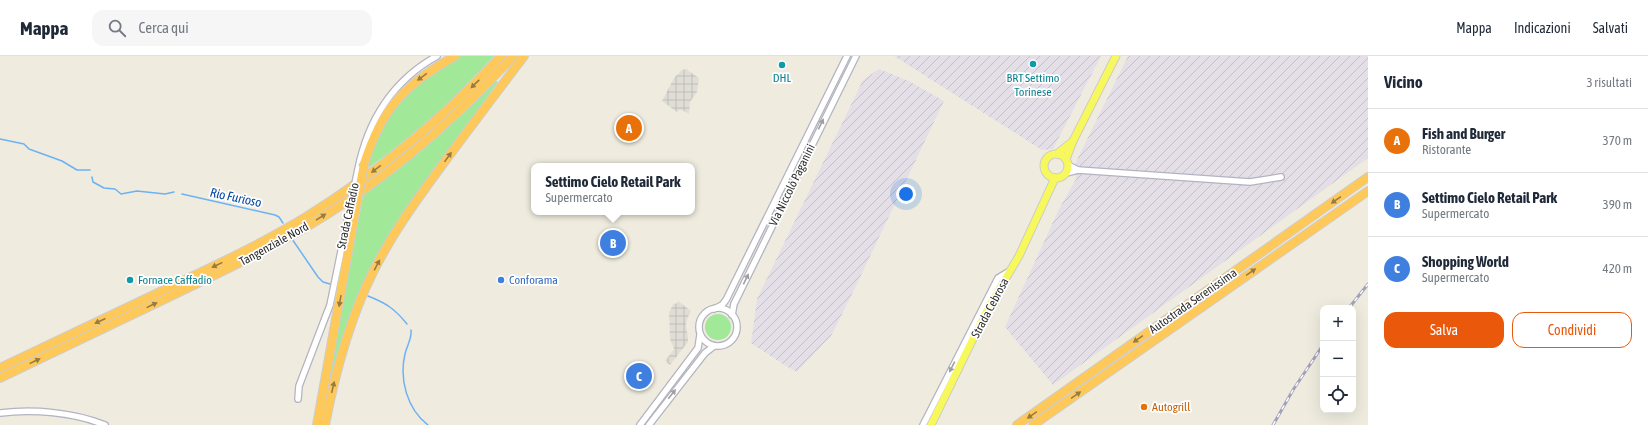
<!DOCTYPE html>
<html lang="it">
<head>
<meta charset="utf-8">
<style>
	body { margin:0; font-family:"Asap Condensed",sans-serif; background:#f6f6f7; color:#1f2937 }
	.controls { position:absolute; right:12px; bottom:12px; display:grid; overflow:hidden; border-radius:8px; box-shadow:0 4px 16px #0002 }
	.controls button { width:36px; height:36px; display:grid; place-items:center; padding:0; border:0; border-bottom:1px solid #e0e1e3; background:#fff; color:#1f2937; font:20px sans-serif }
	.you { position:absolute; left:906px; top:138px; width:14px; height:14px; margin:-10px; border:3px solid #fff; border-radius:50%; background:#1a73e8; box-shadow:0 0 0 6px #1a73e833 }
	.badge { display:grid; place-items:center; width:26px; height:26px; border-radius:50%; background:#ea580c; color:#fff; font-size:13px; font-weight:700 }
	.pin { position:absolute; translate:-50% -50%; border:2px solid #fff; box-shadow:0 1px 4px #0006 }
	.popup { position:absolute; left:531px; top:107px; width:164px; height:52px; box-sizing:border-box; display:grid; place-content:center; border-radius:8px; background:#fff; filter:drop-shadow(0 1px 3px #0005); font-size:13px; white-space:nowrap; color:#747a83 }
	.popup b { font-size:15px; color:#1f2937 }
	.popup::after { content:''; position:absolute; left:50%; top:100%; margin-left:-8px; border:8px solid transparent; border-top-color:#fff }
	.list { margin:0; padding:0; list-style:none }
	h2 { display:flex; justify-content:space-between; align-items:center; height:52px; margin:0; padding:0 16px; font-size:17px }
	h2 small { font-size:13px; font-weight:400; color:#747a83 }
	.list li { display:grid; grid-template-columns:26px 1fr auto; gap:12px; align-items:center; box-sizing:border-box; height:64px; padding:0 16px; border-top:1px solid #e0e1e3 }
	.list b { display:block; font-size:15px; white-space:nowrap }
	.list p { margin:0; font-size:13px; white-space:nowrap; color:#747a83 }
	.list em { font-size:13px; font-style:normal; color:#747a83 }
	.actions { display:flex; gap:8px; padding:12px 16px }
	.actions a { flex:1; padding:9px 0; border:1px solid #ea580c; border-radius:12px; text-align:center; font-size:14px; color:#ea580c }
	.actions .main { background:#ea580c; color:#fff }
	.icon { flex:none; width:22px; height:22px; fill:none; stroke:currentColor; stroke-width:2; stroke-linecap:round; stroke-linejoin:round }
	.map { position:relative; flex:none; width:1368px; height:369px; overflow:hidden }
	header { display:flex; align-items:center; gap:24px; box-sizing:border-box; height:56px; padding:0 20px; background:#fff; border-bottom:1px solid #e0e1e3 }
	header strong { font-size:19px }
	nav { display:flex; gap:22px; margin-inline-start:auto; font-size:14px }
	.search { width:280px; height:36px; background:#f6f6f7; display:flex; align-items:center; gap:10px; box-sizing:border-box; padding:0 14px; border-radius:12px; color:#747a83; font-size:15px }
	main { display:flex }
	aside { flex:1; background:#fff }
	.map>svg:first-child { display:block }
	.industrial { fill:url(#industrial-furrows) }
	.grass { fill:#a1e899 }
	.plaza { fill:url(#plaza-grid) }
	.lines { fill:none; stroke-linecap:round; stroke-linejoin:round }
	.stream { stroke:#6db1f5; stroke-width:1.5 }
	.minor-casing { stroke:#b3b3c1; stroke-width:8 }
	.major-casing { stroke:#cdcdcd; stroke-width:9 }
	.highway-casing { stroke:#cdcdcd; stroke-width:10 }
	.minor { stroke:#fff; stroke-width:5.5 }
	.major { stroke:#f7f85b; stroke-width:7 }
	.highway { stroke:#ffc95a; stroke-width:8 }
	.rail-casing { stroke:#a3a1b8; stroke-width:3 }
	.rail { stroke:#fff; stroke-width:1.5; stroke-dasharray:4.5; stroke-linecap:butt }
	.minor-bridge-casing { stroke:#b3b3c1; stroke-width:8; stroke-linecap:butt }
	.highway-bridge-casing { stroke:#cdcdcd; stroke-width:10; stroke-linecap:butt }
	.minor-bridge { stroke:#fff; stroke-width:5.5 }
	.highway-bridge { stroke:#ffc95a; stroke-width:8 }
	.oneway { fill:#967b44 }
	.oneway2 { fill:#a0a0a0 }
	.culture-dot { fill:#0f9aa8; stroke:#fff; stroke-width:1.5 }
	.shop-dot { fill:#3f7fe0; stroke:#fff; stroke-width:1.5 }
	.food-dot { fill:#e8710a; stroke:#fff; stroke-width:1.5 }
	.labels { text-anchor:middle; stroke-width:3.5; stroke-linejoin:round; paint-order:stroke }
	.culture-label { font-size:12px; fill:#0d838f; stroke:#fff }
	.street-label { font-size:12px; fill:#2d2d2d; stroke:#fff }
	.shop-label { font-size:12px; fill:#366cbe; stroke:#fff; text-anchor:start }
	.food-label { font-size:12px; fill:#c56008; stroke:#fff; text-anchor:start }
	.water-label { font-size:13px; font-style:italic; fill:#0649a7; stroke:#fff }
</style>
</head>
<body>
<header>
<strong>Mappa</strong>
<div class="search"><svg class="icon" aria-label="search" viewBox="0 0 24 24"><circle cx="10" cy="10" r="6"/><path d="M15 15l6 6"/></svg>Cerca qui</div>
<nav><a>Mappa</a><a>Indicazioni</a><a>Salvati</a></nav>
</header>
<main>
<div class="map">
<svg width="1368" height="369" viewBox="0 0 1368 369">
	<defs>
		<pattern id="industrial-furrows" width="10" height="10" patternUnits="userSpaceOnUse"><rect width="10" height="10" fill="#e4dfe7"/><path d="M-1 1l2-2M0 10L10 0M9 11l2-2" fill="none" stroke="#c4c0c6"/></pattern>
		<pattern id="plaza-grid" width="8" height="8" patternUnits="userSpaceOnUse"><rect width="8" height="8" fill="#dfddd6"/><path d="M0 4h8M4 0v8" fill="none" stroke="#c0beb8"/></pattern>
	</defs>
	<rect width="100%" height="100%" fill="#efecdf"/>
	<g class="industrial">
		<path d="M894,0H1101L1053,93L1042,94Z"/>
		<path d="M1128,0H1368V102L1053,329L1005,271L1058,155L1076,123L1075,108Z"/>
		<path d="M879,13L909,25L944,45L854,234L831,280L797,316L786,310L751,287L757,243L863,24Z"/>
	</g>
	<g class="grass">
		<path d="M460,0H494C456,41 414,80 368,112C379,59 414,24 460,0Z"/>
		<path d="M496,25L498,26L406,152L393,174L348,267L339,293L326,345H324L363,140C410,104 455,67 496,25Z"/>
		<circle cx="718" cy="271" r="13"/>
	</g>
	<g class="plaza">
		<path d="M686,13L699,22L697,36L690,46L689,58L682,54H679L677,56L662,45L674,22L682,14Z"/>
		<path d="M678,245L691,255L688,261L686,268L688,282V286L670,309L665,305L674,293L670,283L669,256L674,247L676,248Z"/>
	</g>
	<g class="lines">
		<g class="stream">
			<path d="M0,83L24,88L29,93L62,105L77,114H90"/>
			<path d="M92,121L93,126L104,132L115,133L121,138L137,135L165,138L174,136"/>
			<path d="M182,138L275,159L279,161L283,167"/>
			<path d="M292,183L318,221L323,226L330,228"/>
			<path d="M368,240C386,247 395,253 407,268"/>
			<path d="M411,274C412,283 407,289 405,298C399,323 407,353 428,369"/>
		</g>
		<g class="minor-casing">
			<g id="minor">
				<path d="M1068,109L1078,114"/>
				<path d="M358,113C368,64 392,25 437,0"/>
				<path d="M1066,117L1078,114L1250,126L1281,121"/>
				<circle cx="718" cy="271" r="19"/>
				<path d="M714,253L722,249L726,244L847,0"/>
				<path d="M732,259L734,248L856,0"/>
				<path d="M298,343L299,330L330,249L349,156"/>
				<path d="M0,357C33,353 73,356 105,369"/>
				<path d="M640,369L698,292L700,279"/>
				<path d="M649,369L705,297L714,290"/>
				<path d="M923,369L998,222L1008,216"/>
			</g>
		</g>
		<g class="major-casing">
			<g id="major">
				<circle cx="1056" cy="110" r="12"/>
				<path d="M1057,98L1073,85"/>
				<path d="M1066,103L1073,85L1116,0"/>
				<path d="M931,369L988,252L1019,200L1055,122"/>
			</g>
		</g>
		<g class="highway-casing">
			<g id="highway">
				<path d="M364,108C381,53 405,28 455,0"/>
				<path d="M0,312C55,286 109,260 164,234C212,211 260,189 306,161C378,116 444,62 501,0"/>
				<path d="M0,322C56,295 113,268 169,241C214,219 260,198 303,173C381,127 452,67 513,0"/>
				<path d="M317,369L356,151"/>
				<path d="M325,369C335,317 349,264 373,216C392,178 415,146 440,112C468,74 496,37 524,0"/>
				<path d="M1017,369L1368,121"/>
				<path d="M1033,369L1368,135"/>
			</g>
		</g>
		<use href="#minor" class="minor"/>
		<use href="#major" class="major"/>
		<use href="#highway" class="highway"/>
		<g class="rail-casing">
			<g id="rail">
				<path d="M1349,252L1368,228"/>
				<path d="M1273,369L1293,334L1323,289"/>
			</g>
		</g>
		<use href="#rail" class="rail"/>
		<g class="minor-bridge-casing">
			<path id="minor-bridge" d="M349,156L358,113"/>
		</g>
		<g class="highway-bridge-casing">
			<path id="highway-bridge" d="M356,151L364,108"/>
		</g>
		<use href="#minor-bridge" class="minor-bridge"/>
		<use href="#highway-bridge" class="highway-bridge"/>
	</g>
	<defs><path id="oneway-solid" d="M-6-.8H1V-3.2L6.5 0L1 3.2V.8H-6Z"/></defs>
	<g class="oneway">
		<use href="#oneway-solid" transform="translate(422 21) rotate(144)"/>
		<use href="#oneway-solid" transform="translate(475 28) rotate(136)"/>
		<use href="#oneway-solid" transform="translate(448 101) rotate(-54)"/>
		<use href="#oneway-solid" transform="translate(376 113) rotate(143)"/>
		<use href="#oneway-solid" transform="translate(1336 144) rotate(145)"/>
		<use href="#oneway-solid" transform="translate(321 161) rotate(-32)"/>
		<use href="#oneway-solid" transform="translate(217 209) rotate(154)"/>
		<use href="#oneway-solid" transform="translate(377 209) rotate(-62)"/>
		<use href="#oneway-solid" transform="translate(1251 216) rotate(-35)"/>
		<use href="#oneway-solid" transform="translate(340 245) rotate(100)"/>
		<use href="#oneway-solid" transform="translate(152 249) rotate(-26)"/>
		<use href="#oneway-solid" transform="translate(100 265) rotate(155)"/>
		<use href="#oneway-solid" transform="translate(1138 283) rotate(145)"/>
		<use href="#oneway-solid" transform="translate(35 305) rotate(-26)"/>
		<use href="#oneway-solid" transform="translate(333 331) rotate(-77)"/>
		<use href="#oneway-solid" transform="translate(1076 339) rotate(-35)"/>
		<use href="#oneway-solid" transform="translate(1032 359) rotate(145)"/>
	</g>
	<g class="oneway2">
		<use href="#oneway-solid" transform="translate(821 68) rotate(-64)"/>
		<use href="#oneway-solid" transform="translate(746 223) rotate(-64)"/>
		<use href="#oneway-solid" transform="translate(952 311) rotate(117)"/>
		<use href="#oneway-solid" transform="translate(672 338) rotate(-51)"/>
	</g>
	<g class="culture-dot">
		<circle cx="1033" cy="8" r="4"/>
		<circle cx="782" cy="9" r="4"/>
		<circle cx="130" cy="224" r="4"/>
	</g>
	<circle class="shop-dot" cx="501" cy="224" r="4"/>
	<circle class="food-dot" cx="1144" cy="351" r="4"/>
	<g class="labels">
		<g class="culture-label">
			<text x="782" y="26">DHL</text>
			<text x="1033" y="26">BRT Settimo<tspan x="1033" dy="14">Torinese</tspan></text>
			<text x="138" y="228" text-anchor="start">Fornace Caffadio</text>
		</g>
		<g class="street-label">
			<text transform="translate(792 129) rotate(-64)" y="4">Via Niccolò Paganini</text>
			<text transform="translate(348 160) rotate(-78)" y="4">Strada Caffadio</text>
			<text transform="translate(274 188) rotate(-29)" y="4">Tangenziale Nord</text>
			<text transform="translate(1193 245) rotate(-35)" y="4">Autostrada Serenissima</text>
			<text transform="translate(990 252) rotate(-62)" y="4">Strada Cebrosa</text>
		</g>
		<g class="shop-label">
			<text x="509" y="228">Conforama</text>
		</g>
		<g class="food-label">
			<text x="1152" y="355">Autogrill</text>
		</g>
		<g class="water-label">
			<text transform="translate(236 141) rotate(12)" y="5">Rio Furioso</text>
		</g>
	</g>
</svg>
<div class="controls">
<button>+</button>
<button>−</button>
<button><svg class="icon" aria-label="locate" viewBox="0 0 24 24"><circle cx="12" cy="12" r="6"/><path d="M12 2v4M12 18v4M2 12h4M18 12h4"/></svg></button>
</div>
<div class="you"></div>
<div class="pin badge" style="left:629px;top:72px;background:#e8710a">A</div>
<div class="pin badge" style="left:613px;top:187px;background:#3f7fe0">B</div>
<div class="popup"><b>Settimo Cielo Retail Park</b>Supermercato</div>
<div class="pin badge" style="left:639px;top:320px;background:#3f7fe0">C</div>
</div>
<aside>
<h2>Vicino<small>3 risultati</small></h2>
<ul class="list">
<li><span class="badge" style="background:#e8710a">A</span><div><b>Fish and Burger</b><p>Ristorante</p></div><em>370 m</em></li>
<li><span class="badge" style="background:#3f7fe0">B</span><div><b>Settimo Cielo Retail Park</b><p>Supermercato</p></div><em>390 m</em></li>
<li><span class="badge" style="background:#3f7fe0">C</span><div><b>Shopping World</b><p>Supermercato</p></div><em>420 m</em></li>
</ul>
<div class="actions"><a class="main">Salva</a><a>Condividi</a></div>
</aside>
</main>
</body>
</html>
